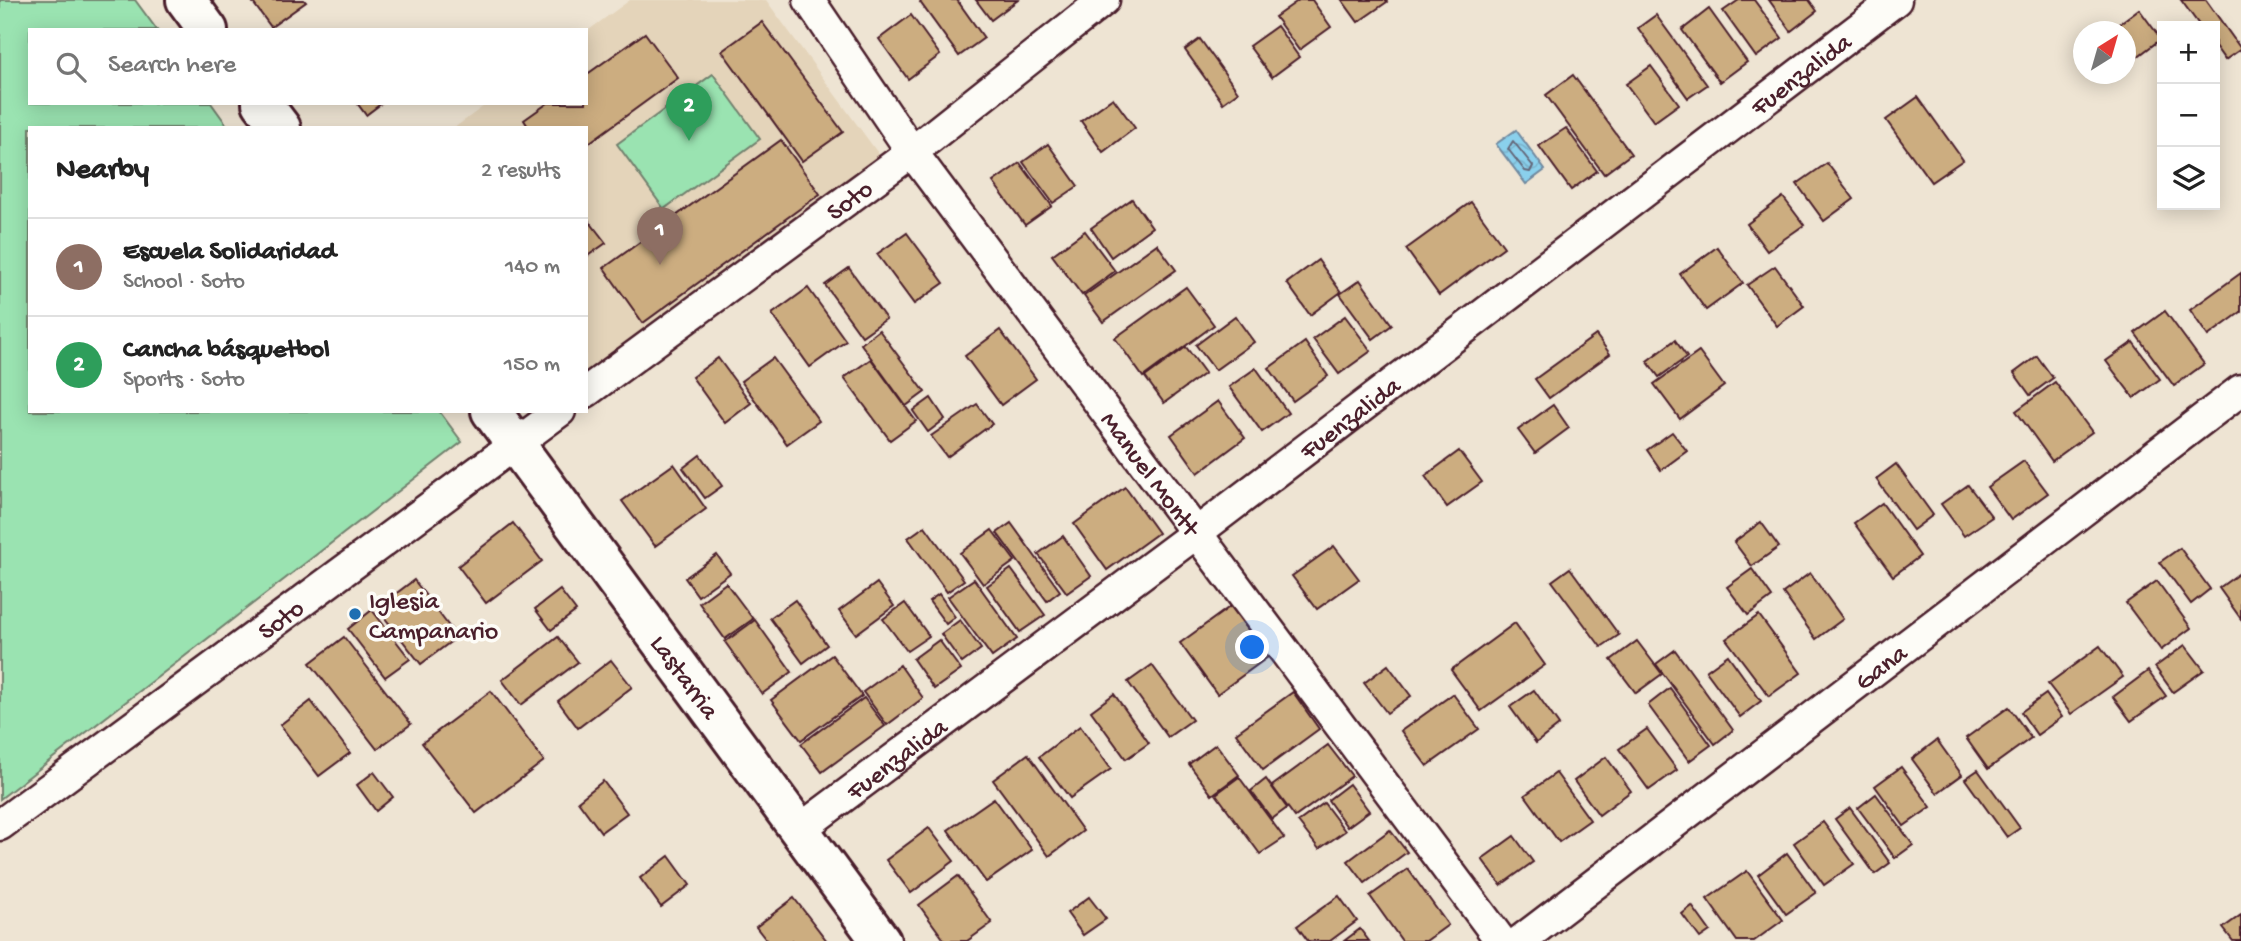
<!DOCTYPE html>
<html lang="en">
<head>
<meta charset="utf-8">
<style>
	body { margin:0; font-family:"Gochi Hand",sans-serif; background:#f2f2f2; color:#222 }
	.controls { position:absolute; right:21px; top:21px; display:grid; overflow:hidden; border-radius:0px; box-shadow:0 4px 18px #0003 }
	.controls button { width:63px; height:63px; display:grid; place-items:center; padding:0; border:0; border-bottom:2px solid #e0e0e0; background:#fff; color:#222; font:35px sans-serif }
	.compass { position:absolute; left:2073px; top:21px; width:63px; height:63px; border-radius:50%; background:#fff; box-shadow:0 4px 18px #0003; rotate:37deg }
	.you { position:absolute; left:1253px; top:648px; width:24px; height:24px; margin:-18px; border:5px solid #fff; border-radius:50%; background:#1a73e8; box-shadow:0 0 0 10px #1a73e833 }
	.badge { display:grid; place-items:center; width:46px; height:46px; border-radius:50%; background:#ea580c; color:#fff; font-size:23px; font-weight:700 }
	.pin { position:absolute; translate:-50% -58px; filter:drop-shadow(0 2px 4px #0008) }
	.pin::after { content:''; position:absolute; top:37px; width:24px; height:21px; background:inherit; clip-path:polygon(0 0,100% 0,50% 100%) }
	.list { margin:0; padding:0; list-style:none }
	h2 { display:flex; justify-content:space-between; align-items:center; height:91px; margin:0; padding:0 28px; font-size:30px }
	h2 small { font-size:23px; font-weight:400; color:#767676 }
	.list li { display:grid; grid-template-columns:46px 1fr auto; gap:21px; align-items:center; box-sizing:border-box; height:98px; padding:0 28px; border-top:2px solid #e0e0e0 }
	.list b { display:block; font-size:26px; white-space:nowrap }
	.list p { margin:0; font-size:23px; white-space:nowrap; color:#767676 }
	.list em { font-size:23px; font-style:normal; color:#767676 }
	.icon { flex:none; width:38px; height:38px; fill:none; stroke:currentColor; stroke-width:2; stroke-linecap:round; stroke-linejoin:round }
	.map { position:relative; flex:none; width:2241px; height:941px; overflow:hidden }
	.search { position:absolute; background:#fff; box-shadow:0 4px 18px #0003; left:28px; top:28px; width:560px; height:77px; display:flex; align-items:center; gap:18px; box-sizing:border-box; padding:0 24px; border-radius:0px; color:#767676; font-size:26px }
	.panel { position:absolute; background:#fff; box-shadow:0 4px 18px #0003; left:28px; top:126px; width:560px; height:287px; border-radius:0px }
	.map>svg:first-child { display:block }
	.built { fill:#e4d4ba }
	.green { fill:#9ae3b1; stroke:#72816e; stroke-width:2 }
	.water { fill:url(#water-waves); stroke:#70899f; stroke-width:2 }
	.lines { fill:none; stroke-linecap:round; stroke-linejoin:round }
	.shore { stroke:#646678; stroke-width:2 }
	.building { fill:#ccad80; stroke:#4a1f2b; stroke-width:2 }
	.minor-casing { stroke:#4a1f2b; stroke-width:35 }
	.secondary-casing { stroke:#4a1f2b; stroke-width:44 }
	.minor { stroke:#fdfcf7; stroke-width:30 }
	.secondary { stroke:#fdfcf7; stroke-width:38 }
	.poi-dot { fill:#1f6fb2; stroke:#fdfcf7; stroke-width:2.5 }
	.labels { text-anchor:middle; stroke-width:7; stroke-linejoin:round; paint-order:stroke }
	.street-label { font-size:26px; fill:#4a1f2b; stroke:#fdfcf7 }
	.poi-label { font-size:26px; fill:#4a1f2b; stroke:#fdfcf7; text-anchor:start }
</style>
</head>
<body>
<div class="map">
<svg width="2241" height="941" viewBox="0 0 2241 941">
	<defs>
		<pattern id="water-waves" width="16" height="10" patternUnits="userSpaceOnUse" patternTransform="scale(1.75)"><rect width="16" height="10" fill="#8ad0ec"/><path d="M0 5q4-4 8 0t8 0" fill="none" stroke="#79b2cb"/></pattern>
	</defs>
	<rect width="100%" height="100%" fill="#eee4d3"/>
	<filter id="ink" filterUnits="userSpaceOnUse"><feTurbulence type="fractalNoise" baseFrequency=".0143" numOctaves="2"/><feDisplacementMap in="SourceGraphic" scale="14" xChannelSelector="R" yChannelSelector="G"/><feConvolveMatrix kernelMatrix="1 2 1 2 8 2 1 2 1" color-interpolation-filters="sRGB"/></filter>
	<g filter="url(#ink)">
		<path class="built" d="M630,0H766L880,156L586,374V128H454L488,103H586V32Z"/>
		<g class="green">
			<path d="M0,0H135L157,30H30V103H211L229,128H30V411H439L462,442L0,799Z"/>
			<path d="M713,74L760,139L664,209L617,144Z"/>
		</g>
		<path class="water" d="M1516,130L1545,170L1526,184L1496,144Z"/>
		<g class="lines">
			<path class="shore" d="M1513,141L1533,166L1530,172L1525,171L1508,149Z"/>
		</g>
		<g class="building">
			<path d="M251,0H304L306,2L271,27Z"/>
			<path d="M922,0H957L984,38L959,56L920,2Z"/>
			<path d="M976,0H1018L991,20Z"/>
			<path d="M1299,0H1312L1331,27L1299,50L1275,17Z"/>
			<path d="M1342,0H1386L1387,2L1358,22Z"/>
			<path d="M1739,0H1754L1782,38L1756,57L1723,11Z"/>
			<path d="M1769,0H1809L1817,11L1791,31Z"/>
			<path d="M2181,0H2206L2241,49L2225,60L2215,46V26H2200Z"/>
			<path d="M1709,9L1747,62L1720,82L1682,30Z"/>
			<path d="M2139,9L2161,39L2129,63L2126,58V32H2108Z"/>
			<path d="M911,15L940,55L908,79L879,39Z"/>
			<path d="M1656,15L1707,85L1688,98L1638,28Z"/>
			<path d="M762,22L843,132L802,161L722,51Z"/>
			<path d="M1277,26L1299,57L1272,77L1249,46Z"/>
			<path d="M645,33L678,78L586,145V128H529L524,120L548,103H586V75Z"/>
			<path d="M1200,39L1238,92L1223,103L1185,50Z"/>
			<path d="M1651,66L1679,104L1654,122L1626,84Z"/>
			<path d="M1573,75L1631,154L1604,174L1546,95Z"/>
			<path d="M1918,97L1963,160L1931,182L1886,120Z"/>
			<path d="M1113,98L1135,128L1103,152L1081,121Z"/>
			<path d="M357,103H382L366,115Z"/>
			<path d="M1566,128L1597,171L1571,190L1539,146Z"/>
			<path d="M781,140L820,194L643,323L604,268Z"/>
			<path d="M1048,144L1078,186L1053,203L1023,162Z"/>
			<path d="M1020,163L1052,206L1025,225L993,182Z"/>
			<path d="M1827,163L1854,199L1824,221L1797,184Z"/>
			<path d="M1783,197L1804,225L1767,251L1747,224Z"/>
			<path d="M1132,199L1152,227L1111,257L1091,228Z"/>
			<path d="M1471,202L1504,247L1439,295L1406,249Z"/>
			<path d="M586,217L606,243L586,257Z"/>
			<path d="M1085,231L1115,271L1082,295L1052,255Z"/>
			<path d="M907,233L944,283L914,304L877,254Z"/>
			<path d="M1157,244L1176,270L1103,322L1084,296Z"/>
			<path d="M1717,247L1743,283L1706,310L1680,274Z"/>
			<path d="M1318,260L1341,292L1310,315L1287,283Z"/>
			<path d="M1775,266L1804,306L1777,326L1747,285Z"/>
			<path d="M849,268L886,319L862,336L825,285Z"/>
			<path d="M2241,273V312L2208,336L2190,310Z"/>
			<path d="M1360,280L1392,325L1373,339L1340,294Z"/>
			<path d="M1186,287L1214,325L1143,377L1115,338Z"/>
			<path d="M808,288L846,341L810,367L772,314Z"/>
			<path d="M2165,311L2204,364L2174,386L2135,333Z"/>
			<path d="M1235,316L1254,342L1215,370L1196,345Z"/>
			<path d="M1345,316L1371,351L1339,374L1313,339Z"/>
			<path d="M879,330L925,392L906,406L861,344Z"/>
			<path d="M1000,330L1036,379L1001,405L965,356Z"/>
			<path d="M1596,335L1610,354L1549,398L1535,379Z"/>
			<path d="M1675,340L1687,357L1659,377L1647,361Z"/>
			<path d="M1305,342L1328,376L1293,401L1269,368Z"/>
			<path d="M2133,342L2160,379L2134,398L2106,361Z"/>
			<path d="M1186,347L1205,373L1164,403L1145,377Z"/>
			<path d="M1699,352L1724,386L1680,419L1654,384Z"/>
			<path d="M2037,356L2053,378L2030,395L2014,373Z"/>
			<path d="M718,358L751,403L725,423L692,377Z"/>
			<path d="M773,358L819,421L787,444L741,381Z"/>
			<path d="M871,359L916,421L890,440L844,378Z"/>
			<path d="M1256,368L1288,413L1262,432L1229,387Z"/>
			<path d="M2055,382L2092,432L2052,461L2016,411Z"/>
			<path d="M931,398L945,419L928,432L913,411Z"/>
			<path d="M1218,401L1245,438L1198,473L1171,435Z"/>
			<path d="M977,404L992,424L947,457L931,436Z"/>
			<path d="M1553,405L1569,428L1535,453L1518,430Z"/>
			<path d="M1672,432L1687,451L1661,470L1647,450Z"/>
			<path d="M1459,451L1482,482L1447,507L1425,476Z"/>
			<path d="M700,455L722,486L705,498L683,468Z"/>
			<path d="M2024,461L2048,493L2011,520L1987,487Z"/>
			<path d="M674,464L706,509L655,546L622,501Z"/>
			<path d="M1896,464L1933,515L1913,530L1876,479Z"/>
			<path d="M1968,485L1992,517L1964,536L1941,504Z"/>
			<path d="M1125,487L1158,533L1107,570L1074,524Z"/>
			<path d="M1882,503L1920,556L1893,576L1854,523Z"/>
			<path d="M1761,522L1779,547L1752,566L1734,542Z"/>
			<path d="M513,523L542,561L486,603L458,566Z"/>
			<path d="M1011,523L1060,591L1047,601L997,533Z"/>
			<path d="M925,526L964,580L947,592L908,538Z"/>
			<path d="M992,530L1015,561L983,584L960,553Z"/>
			<path d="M1063,536L1091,576L1067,593L1038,554Z"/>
			<path d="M1334,546L1359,579L1317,609L1292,576Z"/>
			<path d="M2180,548L2210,589L2191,604L2160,562Z"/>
			<path d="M717,555L730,573L698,596L685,578Z"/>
			<path d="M1570,568L1619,635L1601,647L1552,581Z"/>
			<path d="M1011,569L1045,615L1020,632L987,586Z"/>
			<path d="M1752,569L1772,597L1748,615L1727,587Z"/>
			<path d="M2241,572V619L2219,588Z"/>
			<path d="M1810,573L1843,619L1816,639L1783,593Z"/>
			<path d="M974,579L1017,639L992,657L948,597Z"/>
			<path d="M414,580L457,637L421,664L377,608Z"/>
			<path d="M2157,581L2191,628L2161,650L2126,603Z"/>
			<path d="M726,583L753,619L725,639L699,603Z"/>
			<path d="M877,583L894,606L856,634L839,611Z"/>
			<path d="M560,590L576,611L551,630L535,609Z"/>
			<path d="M939,594L955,617L946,624L929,601Z"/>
			<path d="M795,600L827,645L803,663L770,618Z"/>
			<path d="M905,603L929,636L907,651L883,619Z"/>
			<path d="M1231,606L1268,657L1217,694L1180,643Z"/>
			<path d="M372,610L410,659L385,677L348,629Z"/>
			<path d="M1759,615L1801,673L1769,696L1726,639Z"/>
			<path d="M755,620L792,672L762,694L725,642Z"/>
			<path d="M960,620L981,649L962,663L941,634Z"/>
			<path d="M1515,623L1545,665L1481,711L1451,670Z"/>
			<path d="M344,637L411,724L377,749L310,663Z"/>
			<path d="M558,637L578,662L521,705L502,680Z"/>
			<path d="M939,640L961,670L934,689L913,659Z"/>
			<path d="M1637,641L1662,674L1636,693L1611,660Z"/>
			<path d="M2185,645L2204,670L2173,692L2155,667Z"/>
			<path d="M2100,646L2123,677L2071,714L2048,684Z"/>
			<path d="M1675,650L1733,730L1715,744L1656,664Z"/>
			<path d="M832,655L862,696L801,740L771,700Z"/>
			<path d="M1728,655L1761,701L1740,717L1706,671Z"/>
			<path d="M611,660L632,687L578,728L558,701Z"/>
			<path d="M900,665L923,698L887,725L863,692Z"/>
			<path d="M1152,665L1192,720L1168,737L1128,682Z"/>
			<path d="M1388,665L1411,696L1387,713L1364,683Z"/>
			<path d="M2148,671L2166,696L2131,721L2113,697Z"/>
			<path d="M1670,688L1711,745L1689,761L1648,705Z"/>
			<path d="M1534,690L1559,725L1536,743L1510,707Z"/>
			<path d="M491,691L544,761L476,813L422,743Z"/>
			<path d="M1293,692L1319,729L1263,770L1236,733Z"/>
			<path d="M1114,694L1149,743L1126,759L1091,711Z"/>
			<path d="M1453,694L1479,729L1427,766L1401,731Z"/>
			<path d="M2046,694L2062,717L2037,735L2021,712Z"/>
			<path d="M864,698L885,726L822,772L801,744Z"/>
			<path d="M311,701L350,753L319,776L280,725Z"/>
			<path d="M2009,707L2031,738L1988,769L1966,738Z"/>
			<path d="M1080,726L1111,769L1070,798L1039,757Z"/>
			<path d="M1647,729L1677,770L1649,790L1619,749Z"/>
			<path d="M1937,740L1962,775L1937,793L1912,759Z"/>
			<path d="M1216,744L1239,775L1212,795L1189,764Z"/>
			<path d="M1328,745L1352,776L1295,817L1272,786Z"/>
			<path d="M1028,754L1083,831L1049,856L993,780Z"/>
			<path d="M1606,757L1631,791L1599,815L1574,781Z"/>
			<path d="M1901,767L1931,807L1904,826L1875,786Z"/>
			<path d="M1978,770L2020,828L2007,837L1965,779Z"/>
			<path d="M374,772L393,797L376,811L357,785Z"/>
			<path d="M1556,773L1590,820L1559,842L1525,795Z"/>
			<path d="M1239,777L1284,838L1260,854L1216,794Z"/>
			<path d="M1266,779L1287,808L1272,819L1251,791Z"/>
			<path d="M603,781L627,813L601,832L578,801Z"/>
			<path d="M1349,784L1369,811L1347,827L1328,800Z"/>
			<path d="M1876,794L1913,845L1895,858L1858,808Z"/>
			<path d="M994,798L1032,850L986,882L948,830Z"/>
			<path d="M1324,803L1345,831L1319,849L1298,822Z"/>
			<path d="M1850,808L1890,863L1875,874L1835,819Z"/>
			<path d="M1823,822L1854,864L1824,885L1794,843Z"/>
			<path d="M929,828L954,861L911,893L886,860Z"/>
			<path d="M1390,830L1407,852L1365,883L1348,861Z"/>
			<path d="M1514,836L1533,862L1501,885L1482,859Z"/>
			<path d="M1787,853L1816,893L1786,914L1758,875Z"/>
			<path d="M669,856L690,885L661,907L640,878Z"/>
			<path d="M1408,869L1448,925L1426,941H1402L1370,896Z"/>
			<path d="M1747,871L1783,920L1754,941H1737L1707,899Z"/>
			<path d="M958,876L992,923L967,941H945L919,905Z"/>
			<path d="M1339,896L1357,921L1330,941H1308L1297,926Z"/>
			<path d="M1089,897L1106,919L1083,935L1067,913Z"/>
			<path d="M794,898L827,941H767L756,927Z"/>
			<path d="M1692,906L1710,931L1700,938L1682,914Z"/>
			<path d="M2241,915V941H2233L2223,928Z"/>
			<path d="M1360,929L1369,941H1344Z"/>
		</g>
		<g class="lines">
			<g class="minor-casing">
				<g id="minor">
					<path id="s1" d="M809,0L912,152L1501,941"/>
					<path id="s2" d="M586,392L912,152L1104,0"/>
					<path id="s3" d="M0,825L560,411"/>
					<path id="s4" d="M799,830L1195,534L1896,0"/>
					<path id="s5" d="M1520,941L2241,390"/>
				</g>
			</g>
			<g class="secondary-casing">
				<g id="secondary">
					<path d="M186,0L208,30"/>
					<path d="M262,103L281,128"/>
					<path id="s6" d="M491,411L881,941"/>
				</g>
			</g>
			<use href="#minor" class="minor"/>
			<use href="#secondary" class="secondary"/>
		</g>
	</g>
	<circle class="poi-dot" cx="355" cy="614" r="7"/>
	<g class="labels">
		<g class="street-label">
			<text dy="9" stroke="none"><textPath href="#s4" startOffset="1255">Fuenzalida</textPath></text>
			<text dy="9" stroke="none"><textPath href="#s2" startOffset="326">Soto</textPath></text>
			<text dy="9" stroke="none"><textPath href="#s4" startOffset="688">Fuenzalida</textPath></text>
			<text dy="9" stroke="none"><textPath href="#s1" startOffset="584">Manuel Montt</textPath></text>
			<text dy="9" stroke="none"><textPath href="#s3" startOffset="348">Soto</textPath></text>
			<text dy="9" stroke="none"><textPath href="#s5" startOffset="453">Gana</textPath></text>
			<text dy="9" stroke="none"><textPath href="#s6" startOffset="329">Lastarria</textPath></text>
			<text dy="9" stroke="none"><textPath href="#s4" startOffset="121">Fuenzalida</textPath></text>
		</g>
		<g class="poi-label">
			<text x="369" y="608">Iglesia<tspan x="369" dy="30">Campanario</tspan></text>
		</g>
	</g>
</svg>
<div class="controls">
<button>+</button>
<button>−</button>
<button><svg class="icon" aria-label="layers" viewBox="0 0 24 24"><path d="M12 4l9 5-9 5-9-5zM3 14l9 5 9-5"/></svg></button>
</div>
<svg class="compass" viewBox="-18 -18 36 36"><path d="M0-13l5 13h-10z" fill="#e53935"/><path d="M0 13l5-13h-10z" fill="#767676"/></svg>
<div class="you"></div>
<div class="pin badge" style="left:660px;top:265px;background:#8d6e63">1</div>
<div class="pin badge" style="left:689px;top:141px;background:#2e9e5b">2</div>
<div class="search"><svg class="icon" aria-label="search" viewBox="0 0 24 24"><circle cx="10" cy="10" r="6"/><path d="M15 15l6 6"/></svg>Search here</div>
<section class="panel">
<h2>Nearby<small>2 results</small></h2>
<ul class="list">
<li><span class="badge" style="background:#8d6e63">1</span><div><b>Escuela Solidaridad</b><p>School · Soto</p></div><em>140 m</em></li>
<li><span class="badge" style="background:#2e9e5b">2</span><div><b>Cancha básquetbol</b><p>Sports · Soto</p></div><em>150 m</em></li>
</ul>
</section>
</div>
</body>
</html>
